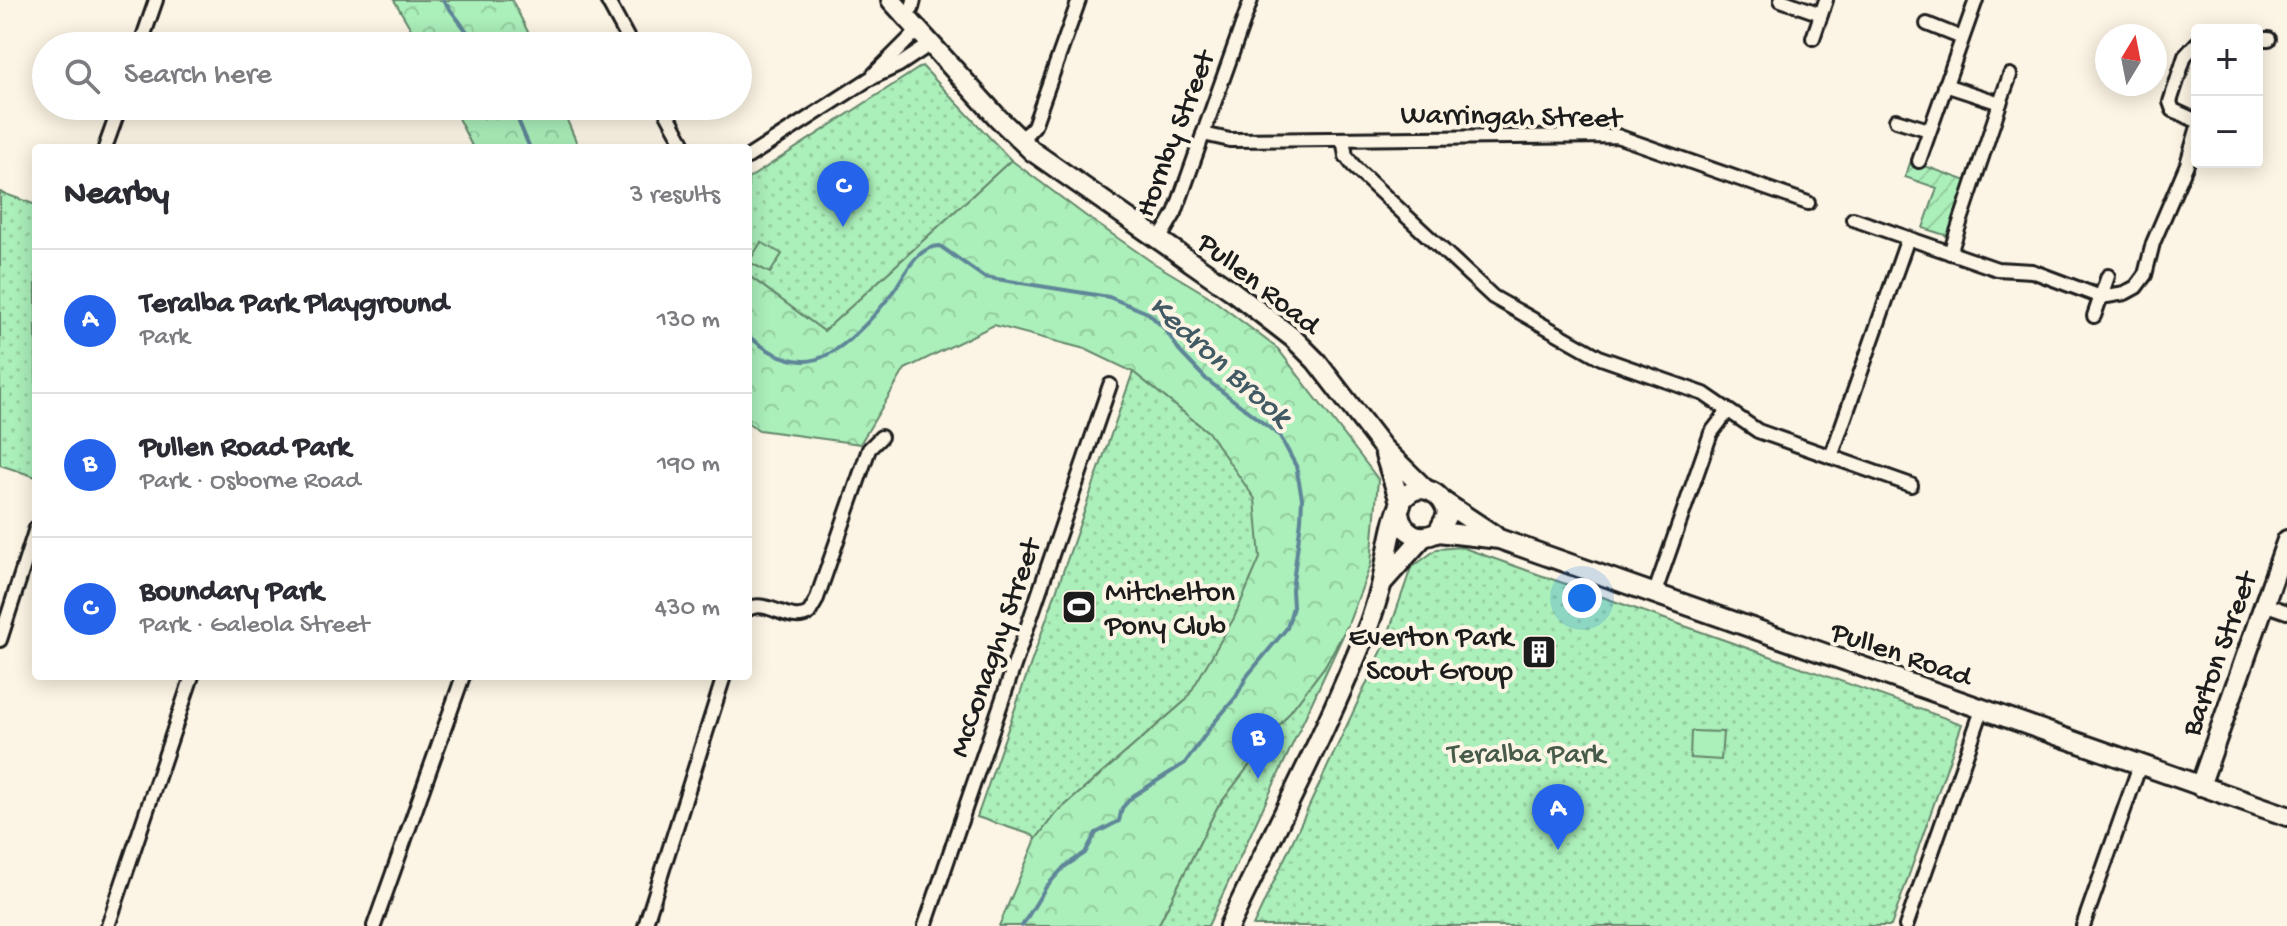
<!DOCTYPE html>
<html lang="en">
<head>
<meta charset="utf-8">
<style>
	body { margin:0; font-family:"Gochi Hand",sans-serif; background:#f7f7f7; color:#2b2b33 }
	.controls { position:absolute; right:24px; top:24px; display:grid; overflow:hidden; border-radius:8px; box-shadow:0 4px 20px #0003 }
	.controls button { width:72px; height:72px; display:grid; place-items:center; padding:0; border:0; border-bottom:2px solid #e1e1e2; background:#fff; color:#2b2b33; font:40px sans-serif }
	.compass { position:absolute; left:2095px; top:24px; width:72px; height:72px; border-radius:50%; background:#fff; box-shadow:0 4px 20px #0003; rotate:10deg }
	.you { position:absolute; left:1582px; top:598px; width:28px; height:28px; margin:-20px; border:6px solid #fff; border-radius:50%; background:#1a73e8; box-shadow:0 0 0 12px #1a73e833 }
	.badge { display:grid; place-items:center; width:52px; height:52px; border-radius:50%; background:#2563eb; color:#fff; font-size:26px; font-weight:700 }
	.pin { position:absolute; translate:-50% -66px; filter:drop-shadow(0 2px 4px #0008) }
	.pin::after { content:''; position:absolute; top:42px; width:28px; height:24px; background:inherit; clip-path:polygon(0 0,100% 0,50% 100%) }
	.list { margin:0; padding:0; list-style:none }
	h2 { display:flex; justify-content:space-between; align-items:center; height:104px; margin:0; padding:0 32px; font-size:34px }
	h2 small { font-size:26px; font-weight:400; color:#7c7c81 }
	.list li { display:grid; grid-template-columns:52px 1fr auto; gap:24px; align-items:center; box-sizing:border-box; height:144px; padding:0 32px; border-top:2px solid #e1e1e2 }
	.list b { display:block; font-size:30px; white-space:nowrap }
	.list p { margin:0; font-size:26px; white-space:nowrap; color:#7c7c81 }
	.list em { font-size:26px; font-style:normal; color:#7c7c81 }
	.icon { flex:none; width:44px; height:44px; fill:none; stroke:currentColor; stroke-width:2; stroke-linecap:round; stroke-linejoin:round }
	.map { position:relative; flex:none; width:2287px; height:926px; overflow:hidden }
	.search { position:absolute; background:#fff; box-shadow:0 4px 20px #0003; left:32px; top:32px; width:720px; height:88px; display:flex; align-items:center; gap:20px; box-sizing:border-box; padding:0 28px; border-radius:44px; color:#7c7c81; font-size:30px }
	.panel { position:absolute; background:#fff; box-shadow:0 4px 20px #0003; left:32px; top:144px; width:720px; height:536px; border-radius:8px }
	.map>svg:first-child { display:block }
	.forest { fill:url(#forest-crowns); stroke:#64866b; stroke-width:2 }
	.park { fill:url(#park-dots); stroke:#64866b; stroke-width:2 }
	.garden { fill:url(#garden-furrows); stroke:#64866b; stroke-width:2 }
	.pitch { fill:#abefba; stroke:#64866b; stroke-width:2 }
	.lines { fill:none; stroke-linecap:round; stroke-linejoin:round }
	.stream { stroke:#5e8698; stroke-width:4 }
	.street-casing { stroke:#1c1c1c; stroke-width:18 }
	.secondary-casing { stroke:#1c1c1c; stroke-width:24 }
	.street { stroke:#fcf5e5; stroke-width:12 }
	.secondary { stroke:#fcf5e5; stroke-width:18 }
	.labels { text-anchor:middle; stroke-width:8; stroke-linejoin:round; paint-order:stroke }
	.street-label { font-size:30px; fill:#1c1c1c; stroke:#fcf5e5 }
	.poi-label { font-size:30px; fill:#1c1c1c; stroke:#fcf5e5; text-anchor:start }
	.park-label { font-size:30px; fill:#475b4b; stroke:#fcf5e5 }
	.water-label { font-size:32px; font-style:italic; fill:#425a64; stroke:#fcf5e5 }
</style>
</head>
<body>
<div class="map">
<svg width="2287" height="926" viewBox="0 0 2287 926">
	<defs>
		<pattern id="forest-crowns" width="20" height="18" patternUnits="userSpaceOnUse" patternTransform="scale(2)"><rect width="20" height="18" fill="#abefba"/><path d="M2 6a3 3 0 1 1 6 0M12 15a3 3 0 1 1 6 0" fill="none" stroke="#93cc9f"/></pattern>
		<pattern id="park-dots" width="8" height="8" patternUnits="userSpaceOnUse" patternTransform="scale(2)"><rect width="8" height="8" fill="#abefba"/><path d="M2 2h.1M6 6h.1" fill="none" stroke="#93cc9f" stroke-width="1.8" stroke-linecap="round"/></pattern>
		<pattern id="garden-furrows" width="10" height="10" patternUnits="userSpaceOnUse" patternTransform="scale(2)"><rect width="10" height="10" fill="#abefba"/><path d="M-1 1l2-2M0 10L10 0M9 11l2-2" fill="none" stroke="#93cc9f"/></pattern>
	</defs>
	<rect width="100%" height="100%" fill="#fcf5e5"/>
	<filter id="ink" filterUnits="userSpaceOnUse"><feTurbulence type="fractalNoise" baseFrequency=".0125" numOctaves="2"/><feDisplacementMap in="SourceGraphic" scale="16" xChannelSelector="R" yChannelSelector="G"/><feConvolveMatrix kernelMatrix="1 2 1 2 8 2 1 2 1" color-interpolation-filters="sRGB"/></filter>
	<g filter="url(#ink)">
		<g class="forest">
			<path d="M394,0H512L535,46H421Z"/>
			<path d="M452,106H561L579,148H473Z"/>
			<path d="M1011,160L1086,216L1152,262L1207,295L1278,349L1378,479L1371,564L1347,627L1325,666L1217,808L1158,926H999L1036,839L1055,814L1186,700L1208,432L1133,372L1085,349L994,325L905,369L860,444L759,430L748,423V275L824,331Z"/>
		</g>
		<g class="park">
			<path d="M922,66L1011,160L824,331L748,275V179Z"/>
			<path d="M0,192L36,205V477L0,465Z"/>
			<path d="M1133,372L1208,432L1255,499L1260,558L1234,618L1186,700L1055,814L1036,839L1032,835L977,817Z"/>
			<path d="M1461,547L1962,724L1891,926H1253L1384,646L1411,568L1437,549Z"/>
			<path d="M1347,627L1208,926H1158L1217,808L1325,666Z"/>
		</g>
		<path class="garden" d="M1911,161L1967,181L1948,236L1923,228L1937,188L1905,177Z"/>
		<g class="pitch">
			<path d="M761,242L782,254L770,273L749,262Z"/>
			<path d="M1691,731L1723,732L1721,760L1690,758Z"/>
		</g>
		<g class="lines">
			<g class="stream">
				<path d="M443,0L478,46"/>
				<path d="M512,106L530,148"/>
				<path d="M748,336C765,349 781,360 803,361C836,363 880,311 897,286C907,270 919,246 940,246L984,277L1109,297L1148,313L1165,329L1181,353L1206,379L1280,436L1296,466L1302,498L1301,520L1292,590L1293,607L1287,628L1247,676L1236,697L1213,724L1185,763L1133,796L1122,808L1119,821L1096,833L1085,853L1064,867L1046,887L1022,926"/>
			</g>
			<g class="street-casing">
				<g id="street">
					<path d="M607,0L632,46"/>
					<path d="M1781,0L1821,14"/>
					<path d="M904,15L912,8L914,0"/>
					<path d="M1927,24L1962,38"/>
					<path d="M1813,38L1826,0"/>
					<path d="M2257,39H2269"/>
					<path d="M2197,43L2185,56L2170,102L2173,110L2197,121"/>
					<path d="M140,46L156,0"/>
					<path d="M874,74L918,30"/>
					<path d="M1945,85L2000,103L2010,75"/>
					<path d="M663,106L686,148"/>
					<path d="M1896,120L1929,130"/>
					<path d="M1203,134L1230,140L1617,136L1808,203"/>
					<path d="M1343,139L1346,156L1356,169L1493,297L1601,358L1704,394L1758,431L1911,485"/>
					<path d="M1020,141L1034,126L1079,0"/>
					<path d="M105,148L120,106"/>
					<path d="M748,157L869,79L899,65L929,45"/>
					<path d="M1919,161L1976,0"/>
					<path d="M1853,219L1997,269L2032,271L2101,297L2125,293L2136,287L2145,275L2153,243L2187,164L2197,130"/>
					<path d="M1159,240L1175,213L1251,0"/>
					<path d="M1950,253L2000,103"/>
					<path d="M2094,316L2108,276"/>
					<path d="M1831,457L1908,238"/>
					<path d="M1654,595L1711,433L1728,411"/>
					<path d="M2264,604L2287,612"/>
					<path d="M748,609C768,598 789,625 809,613L816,601L869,449L881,437"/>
					<path d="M0,640L36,528"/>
					<path d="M108,926L192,676"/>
					<path d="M374,926L463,676"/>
					<path d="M645,926L724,676"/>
					<path d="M925,926L1110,385"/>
					<path d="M1906,926L1982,710"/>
					<path d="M2083,926L2140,765"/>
				</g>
			</g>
			<g class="secondary-casing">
				<g id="secondary">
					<path d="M891,0L998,118L1032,151L1231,290L1293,338L1316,361L1383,448L1425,489"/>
					<path d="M1385,455L1401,505"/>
					<path d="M1444,502L1494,535"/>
					<path d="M1438,532L1499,539L2287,816"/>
					<path d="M1382,583L1423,537"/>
					<path d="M2200,786L2287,540"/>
					<path d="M1229,926C1276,827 1328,729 1368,627C1373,614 1377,600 1381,586C1386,567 1392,513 1404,498C1420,479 1446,494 1447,515L1438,532C1419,542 1402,533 1399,512"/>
				</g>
			</g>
			<use href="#street" class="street"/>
			<use href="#secondary" class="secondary"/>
		</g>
	</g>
	<defs>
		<g id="stadium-square" transform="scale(1.8)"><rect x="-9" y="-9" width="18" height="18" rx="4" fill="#1c1c1c" stroke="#fcf5e5"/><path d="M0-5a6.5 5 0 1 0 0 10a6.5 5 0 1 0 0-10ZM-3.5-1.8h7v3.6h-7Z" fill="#fff"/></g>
		<g id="building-square" transform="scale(1.8)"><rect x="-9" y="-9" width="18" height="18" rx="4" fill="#1c1c1c" stroke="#fcf5e5"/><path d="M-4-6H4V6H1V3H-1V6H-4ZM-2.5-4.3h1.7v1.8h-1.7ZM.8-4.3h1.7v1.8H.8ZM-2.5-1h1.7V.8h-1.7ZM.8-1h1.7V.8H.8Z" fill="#fff"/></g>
	</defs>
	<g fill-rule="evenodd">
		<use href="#stadium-square" x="1079" y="607"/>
		<use href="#building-square" x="1539" y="652"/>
	</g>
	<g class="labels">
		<g class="street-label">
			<text transform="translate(1511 114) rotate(1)" y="10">Warringah Street</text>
			<text transform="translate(1173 133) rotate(-69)" y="10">Hornby Street</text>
			<text transform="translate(1260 282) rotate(38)" y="10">Pullen Road</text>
			<text transform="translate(993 647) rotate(-71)" y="10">McConaghy Street</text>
			<text transform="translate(1902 652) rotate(19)" y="10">Pullen Road</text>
			<text transform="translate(2217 653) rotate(-70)" y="10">Barton Street</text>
		</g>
		<g class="poi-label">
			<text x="1105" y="600">Mitchelton<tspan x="1105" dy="34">Pony Club</tspan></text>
			<text x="1513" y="645" text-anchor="end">Everton Park<tspan x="1513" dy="34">Scout Group</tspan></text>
		</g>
		<g class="park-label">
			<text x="1526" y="762">Teralba Park</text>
		</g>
		<g class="water-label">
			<text transform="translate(1222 359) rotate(42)" y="11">Kedron Brook</text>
		</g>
	</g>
</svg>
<div class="controls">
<button>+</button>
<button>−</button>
</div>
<svg class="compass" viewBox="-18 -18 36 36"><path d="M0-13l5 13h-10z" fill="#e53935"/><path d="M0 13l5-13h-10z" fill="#7c7c81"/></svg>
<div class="you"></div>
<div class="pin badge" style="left:1558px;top:850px">A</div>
<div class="pin badge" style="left:1258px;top:779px">B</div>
<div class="pin badge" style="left:843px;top:227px">C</div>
<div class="search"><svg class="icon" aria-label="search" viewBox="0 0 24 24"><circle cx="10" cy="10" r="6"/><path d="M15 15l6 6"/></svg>Search here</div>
<section class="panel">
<h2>Nearby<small>3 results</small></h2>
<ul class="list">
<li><span class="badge">A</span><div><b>Teralba Park Playground</b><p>Park</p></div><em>130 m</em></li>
<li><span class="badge">B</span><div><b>Pullen Road Park</b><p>Park · Osborne Road</p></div><em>190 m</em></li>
<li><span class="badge">C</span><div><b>Boundary Park</b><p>Park · Galeola Street</p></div><em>430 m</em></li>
</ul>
</section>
</div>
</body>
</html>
